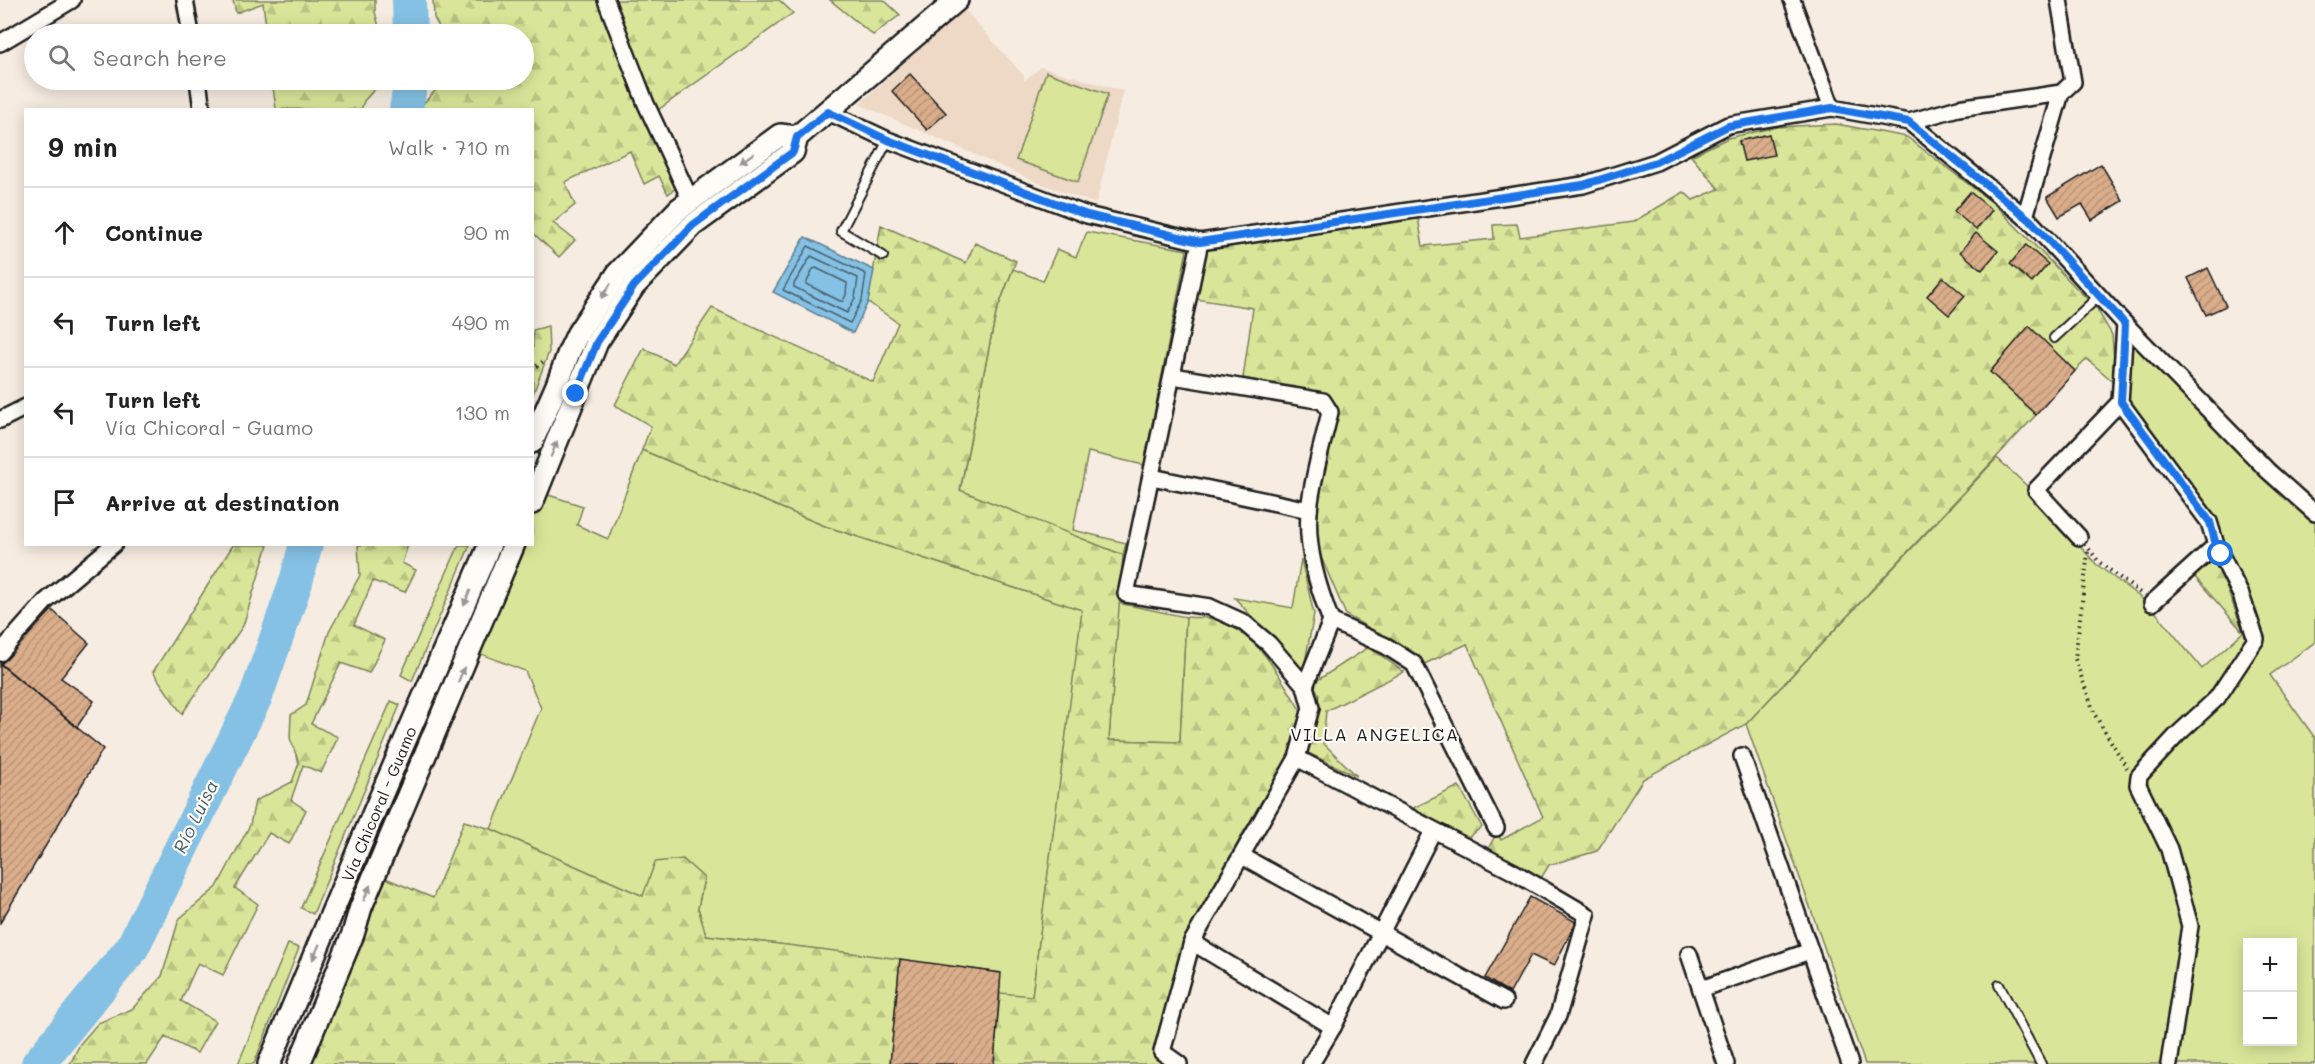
<!DOCTYPE html>
<html lang="en">
<head>
<meta charset="utf-8">
<style>
	body { margin:0; font-family:Mali,sans-serif; background:#f2f2f2; color:#222 }
	.controls { position:absolute; right:18px; bottom:18px; display:grid; overflow:hidden; border-radius:0px; box-shadow:0 3px 15px #0003 }
	.controls button { width:54px; height:54px; display:grid; place-items:center; padding:0; border:0; border-bottom:2px solid #e0e0e0; background:#fff; color:#222; font:30px sans-serif }
	.stop { position:absolute; width:18px; height:18px; margin:-14px; border:4px solid #1a73e8; border-radius:50%; background:#fff }
	.stop.end { background:#1a73e8; border-color:#fff; box-shadow:0 2px 6px #0008 }
	.list { margin:0; padding:0; list-style:none }
	h2 { display:flex; justify-content:space-between; align-items:center; height:78px; margin:0; padding:0 24px; font-size:26px }
	h2 small { font-size:20px; font-weight:400; color:#767676 }
	.list li { display:grid; grid-template-columns:39px 1fr auto; gap:18px; align-items:center; box-sizing:border-box; height:90px; padding:0 24px; border-top:2px solid #e0e0e0 }
	.list b { display:block; font-size:22px; white-space:nowrap }
	.list p { margin:0; font-size:20px; white-space:nowrap; color:#767676 }
	.list em { font-size:20px; font-style:normal; color:#767676 }
	.icon { flex:none; width:33px; height:33px; fill:none; stroke:currentColor; stroke-width:2; stroke-linecap:round; stroke-linejoin:round }
	.map { position:relative; flex:none; width:2315px; height:1064px; overflow:hidden }
	.search { position:absolute; background:#fff; box-shadow:0 3px 15px #0003; left:24px; top:24px; width:510px; height:66px; display:flex; align-items:center; gap:15px; box-sizing:border-box; padding:0 21px; border-radius:33px; color:#767676; font-size:22px }
	.panel { position:absolute; background:#fff; box-shadow:0 3px 15px #0003; left:24px; top:108px; width:510px; height:438px; border-radius:0px }
	.map>svg:first-child { display:block }
	.built { fill:#eed9c7 }
	.grass { fill:#d9e699; stroke:#7a815a; stroke-width:1.5; fill-rule:evenodd }
	.forest { fill:url(#forest-firs); stroke:#7a815a; stroke-width:1.5 }
	.water { fill:#85c1e4; stroke:#5b7f94; stroke-width:1.5 }
	.lines { fill:none; stroke-linecap:round; stroke-linejoin:round }
	.shore { stroke:#465e6c; stroke-width:1.5 }
	.river { stroke:#85c1e4; stroke-width:34 }
	.building { fill:url(#building-hatch); stroke:#1c1c1c; stroke-width:1.5 }
	.lane-casing { stroke:#1c1c1c; stroke-width:12 }
	.street-casing { stroke:#1c1c1c; stroke-width:20 }
	.secondary-casing { stroke:#1c1c1c; stroke-width:26 }
	.path { stroke:#1c1c1c; stroke-width:4; stroke-dasharray:1.5 4.5; stroke-linecap:butt }
	.lane { stroke:#fdfcf7; stroke-width:8 }
	.street { stroke:#fdfcf7; stroke-width:15 }
	.secondary { stroke:#fdfcf7; stroke-width:21 }
	.oneway { fill:#989794 }
	.route { stroke:#1a73e8; stroke-width:8 }
	.labels { text-anchor:middle; stroke-width:4.5; stroke-linejoin:round; paint-order:stroke }
	.street-label { font-size:16px; fill:#1c1c1c; stroke:#fdfcf7 }
	.neighbourhood-label { font-size:18px; letter-spacing:1.5px; fill:#1c1c1c; stroke:#fdfcf7 }
	.water-label { font-size:18px; font-style:italic; fill:#465e6c; stroke:#fdfcf7 }
</style>
</head>
<body>
<div class="map">
<svg width="2315" height="1064" viewBox="0 0 2315 1064">
	<defs>
		<pattern id="forest-firs" width="22" height="20" patternUnits="userSpaceOnUse" patternTransform="scale(1.5)"><rect width="22" height="20" fill="#d9e699"/><path d="M5 1l3.5 6h-7zM16 11l3.5 6h-7z" fill="#bac583"/></pattern>
		<pattern id="building-hatch" width="6" height="6" patternUnits="userSpaceOnUse" patternTransform="scale(1.5)"><rect width="6" height="6" fill="#daad8b"/><path d="M-1 1l2-2M0 6l6-6M5 7l2-2" fill="none" stroke="#ba9477"/></pattern>
	</defs>
	<rect width="100%" height="100%" fill="#f6ece1"/>
	<filter id="ink" filterUnits="userSpaceOnUse"><feTurbulence type="fractalNoise" baseFrequency=".0167" numOctaves="2"/><feDisplacementMap in="SourceGraphic" scale="12" xChannelSelector="R" yChannelSelector="G"/><feConvolveMatrix kernelMatrix="1 2 1 2 8 2 1 2 1" color-interpolation-filters="sRGB"/></filter>
	<g filter="url(#ink)">
		<path class="built" d="M964,9L1024,76V81L1041,67L1123,91L1096,204L1039,183L859,104Z"/>
		<g class="grass">
			<path d="M1046,72L1108,94L1078,182L1016,160Z"/>
			<path d="M1087,232L1187,250L1144,465L1088,452L1073,530L1126,543L1123,555L960,491L996,313L1013,269L1043,281L1057,249L1076,257Z"/>
			<path d="M2128,333L2315,516V642L2270,675L2315,738V1064H1865L1746,724L1997,458L2025,484L2096,564L2149,604L2202,669L2253,623L2220,546L2125,402ZM2248,942H2292V1042H2248Z"/>
			<path d="M642,450L825,526L1083,610L1032,996L999,998L1000,973L706,935L698,908L704,878L643,896L491,829L541,708L525,671L476,652L519,545L532,544L533,510L539,492L583,506L577,525L608,539Z"/>
			<path d="M459,545H470L412,681L401,675Z"/>
			<path d="M1301,559L1314,614L1303,673L1235,598L1293,608Z"/>
			<path d="M1118,603L1186,617L1180,742L1109,740Z"/>
			<path d="M391,701L400,705L313,914L301,908Z"/>
			<path d="M288,944L299,948L254,1064H238Z"/>
		</g>
		<g class="forest">
			<path d="M233,0H375V12L381,34H267L263,3L236,13Z"/>
			<path d="M433,0H779L793,13L651,115L686,180L668,194L659,176L644,184L630,151L565,182L575,205L553,223L575,240L559,257L533,233L532,110H424L422,105L445,80H524V34H443L434,18Z"/>
			<path d="M830,0H884L900,15L873,35Z"/>
			<path d="M272,80H383L364,101L361,110L276,109Z"/>
			<path d="M1836,124L1907,137L1994,204L2097,309L2112,335L2116,384L2087,359L2075,371L2029,327L1990,372L2036,415L1746,724L1643,779L1597,851L1549,865L1538,883L1486,853L1497,832L1501,840L1543,817L1467,644L1418,667L1401,646L1346,615L1312,536L1336,412L1327,394L1243,378L1253,308L1195,299L1205,248L1418,218L1423,246L1494,239L1493,225L1517,224L1520,237L1633,222L1684,192L1693,200L1719,189L1691,156L1728,138L1776,127Z"/>
			<path d="M881,225L966,263L975,243L1016,261L996,313L960,490L1123,555L1109,740L1180,742L1186,617C1195,618 1206,617 1215,619C1258,632 1280,677 1302,713L1291,760L1184,941L1156,1053L1172,1064H994L1000,993L1032,996L1082,610L825,526L642,450L651,426L615,405L644,348L674,364L712,308L873,382L898,323L868,302Z"/>
			<path d="M548,326L549,352L533,394V330Z"/>
			<path d="M233,545H268L243,626L182,714L153,672Z"/>
			<path d="M358,545H408L402,563L416,570L405,592L373,581L354,625L385,640L369,673L341,663L311,724L338,737L321,773L303,765L291,800L306,810L289,844L269,833L235,888L258,904L223,975L198,963L181,1001L215,1021L197,1053L165,1037L147,1064H70L80,1044L98,1023L132,1009L162,976L179,919L217,887L250,825L255,801L292,782L299,763L290,738L291,715L306,705L329,632L360,575Z"/>
			<path d="M2215,558L2244,633L2194,576Z"/>
			<path d="M1369,647L1404,672L1326,711L1323,743L1357,776L1306,752L1319,695L1313,683Z"/>
			<path d="M1459,786L1482,827L1466,839L1411,809Z"/>
			<path d="M464,821L491,829L643,896L655,862L683,859L704,878L698,908L706,935L900,959L890,1064H310L383,877L433,898Z"/>
		</g>
		<path class="water" d="M805,237L874,270L868,302L853,333L773,292Z"/>
		<g class="lines">
			<g class="shore">
				<path d="M808,246L866,274L862,300L850,323L783,290Z"/>
				<path d="M811,256L858,278L855,298L847,313L794,287V284Z"/>
				<path d="M816,268L847,283L846,295L843,301H840L806,284L813,269Z"/>
			</g>
			<g class="river">
				<path d="M409,0L410,34"/>
				<path d="M406,110L411,80"/>
				<path d="M38,1064L132,948L256,696L296,582L306,544"/>
			</g>
		</g>
		<g class="building">
			<path d="M910,74L946,113L927,130L892,91Z"/>
			<path d="M1769,134L1774,155L1744,161L1739,141Z"/>
			<path d="M2101,164L2123,201L2092,220L2082,204L2059,217L2047,197Z"/>
			<path d="M1970,192L1992,210L1976,230L1954,211Z"/>
			<path d="M1976,233L1998,251L1982,270L1960,252Z"/>
			<path d="M2026,245L2048,264L2032,283L2010,264Z"/>
			<path d="M2208,268L2226,306L2206,315L2188,278Z"/>
			<path d="M1943,277L1965,296L1949,315L1927,296Z"/>
			<path d="M2029,326L2075,371L2036,415L1990,372Z"/>
			<path d="M52,610L89,643L61,678L94,701L77,727L1,664Z"/>
			<path d="M0,664L103,749L0,923Z"/>
			<path d="M1530,897L1576,922L1554,966L1531,955L1510,993L1485,978Z"/>
			<path d="M900,959L1001,973L994,1064H890Z"/>
		</g>
		<g class="lines">
			<g class="lane-casing">
				<g id="lane">
					<path d="M883,256L841,231L888,140"/>
					<path d="M2054,338L2099,296"/>
					<path d="M1999,985L2041,1064"/>
				</g>
			</g>
			<g class="street-casing">
				<g id="street">
					<path d="M185,0L191,34"/>
					<path d="M606,0L646,104L690,199"/>
					<path d="M1792,0L1832,108"/>
					<path d="M0,43L72,0"/>
					<path d="M198,80L202,110"/>
					<path d="M828,112L888,140L1087,215L1200,242L1583,185L1656,162L1728,125L1832,108L1909,122L2030,221L2125,324L2268,471L2315,513"/>
					<path d="M1909,122L1958,108L2061,93L2073,82L2059,0"/>
					<path d="M2025,217L2061,93"/>
					<path d="M2125,324L2120,402L2209,522L2216,545L2241,595L2256,639L2217,698L2177,735L2139,776L2138,785L2169,849L2190,926L2169,1064"/>
					<path d="M1173,376L1323,401L1330,412C1323,442 1311,483 1309,512C1306,549 1318,587 1331,621L1305,686"/>
					<path d="M0,420L26,407"/>
					<path d="M1152,477L1309,510"/>
					<path d="M2079,537L2036,490L2120,402"/>
					<path d="M2152,603L2216,545"/>
					<path d="M1331,621L1386,646L1414,664L1496,828"/>
					<path d="M0,653L45,602L114,544"/>
					<path d="M1742,756L1850,1064"/>
					<path d="M1297,758L1512,871L1587,915L1558,1016L1534,1064"/>
					<path d="M1242,856L1504,1001"/>
					<path d="M1192,942L1333,1027"/>
					<path d="M1689,954L1726,1064"/>
					<path d="M1701,989L1810,951"/>
					<path d="M1179,1064L1162,1052L1192,942L1297,758L1311,708L1305,686L1269,644L1243,622L1210,607L1126,594L1200,242"/>
					<path d="M1311,1064L1333,1027L1433,831"/>
				</g>
			</g>
			<g class="secondary-casing">
				<g id="secondary">
					<path d="M532,442L557,385L569,352L578,333L618,273L679,209L780,135L797,137"/>
					<path d="M532,503L597,342L634,286L693,225L793,152L797,137L957,0"/>
					<path d="M269,1064L374,812L490,544"/>
					<path d="M299,1064L353,934L361,907L514,544"/>
				</g>
			</g>
			<g class="path">
				<path d="M532,370L545,360"/>
				<path d="M2089,549L2099,562L2140,593"/>
				<path d="M2088,552L2075,659L2095,715L2127,768"/>
			</g>
			<use href="#lane" class="lane"/>
			<use href="#street" class="street"/>
			<use href="#secondary" class="secondary"/>
		</g>
		<defs><path id="oneway-solid" d="M-6-.8H1V-3.2L6.5 0L1 3.2V.8H-6Z" transform="scale(1.5)"/></defs>
		<g class="oneway">
			<use href="#oneway-solid" transform="translate(747 158) rotate(144)"/>
			<use href="#oneway-solid" transform="translate(606 291) rotate(123)"/>
			<use href="#oneway-solid" transform="translate(554 449) rotate(-68)"/>
			<use href="#oneway-solid" transform="translate(467 598) rotate(113)"/>
			<use href="#oneway-solid" transform="translate(461 675) rotate(-68)"/>
			<use href="#oneway-solid" transform="translate(367 893) rotate(-67)"/>
			<use href="#oneway-solid" transform="translate(316 952) rotate(114)"/>
		</g>
	</g>
	<g class="lines" filter="url(#ink)">
		<path class="route" d="M576,394L597,342L634,286L693,225L793,152L797,137L828,112L888,140L1087,215L1200,242L1583,185L1656,162L1728,126L1832,108L1909,122L2030,220L2125,324L2121,402L2210,522L2216,545L2221,554"/>
	</g>
	<g class="labels">
		<g class="street-label">
			<text transform="translate(379 804) rotate(-67)" y="6">Vía Chicoral - Guamo</text>
		</g>
		<g class="neighbourhood-label">
			<text x="1375" y="741">VILLA ANGELICA</text>
		</g>
		<g class="water-label">
			<text transform="translate(196 817) rotate(-64)" y="6">Río Luisa</text>
		</g>
	</g>
</svg>
<div class="controls">
<button>+</button>
<button>−</button>
</div>
<div class="stop" style="left:2221px;top:554px"></div>
<div class="stop end" style="left:576px;top:394px"></div>
<div class="search"><svg class="icon" aria-label="search" viewBox="0 0 24 24"><circle cx="10" cy="10" r="6"/><path d="M15 15l6 6"/></svg>Search here</div>
<section class="panel">
<h2>9 min<small>Walk · 710 m</small></h2>
<ul class="list">
<li><svg class="icon" aria-label="ahead" viewBox="0 0 24 24"><path d="M12 20V5M6 11l6-6 6 6"/></svg><div><b>Continue</b></div><em>90 m</em></li>
<li><svg class="icon" aria-label="left" viewBox="0 0 24 24"><path d="M17 20v-9H6M10 6l-5 5 5 5"/></svg><div><b>Turn left</b></div><em>490 m</em></li>
<li><svg class="icon" aria-label="left" viewBox="0 0 24 24"><path d="M17 20v-9H6M10 6l-5 5 5 5"/></svg><div><b>Turn left</b><p>Vía Chicoral - Guamo</p></div><em>130 m</em></li>
<li><svg class="icon" aria-label="arrive" viewBox="0 0 24 24"><path d="M6 21V4h12l-3 4 3 4H6"/></svg><div><b>Arrive at destination</b></div></li>
</ul>
</section>
</div>
</body>
</html>
